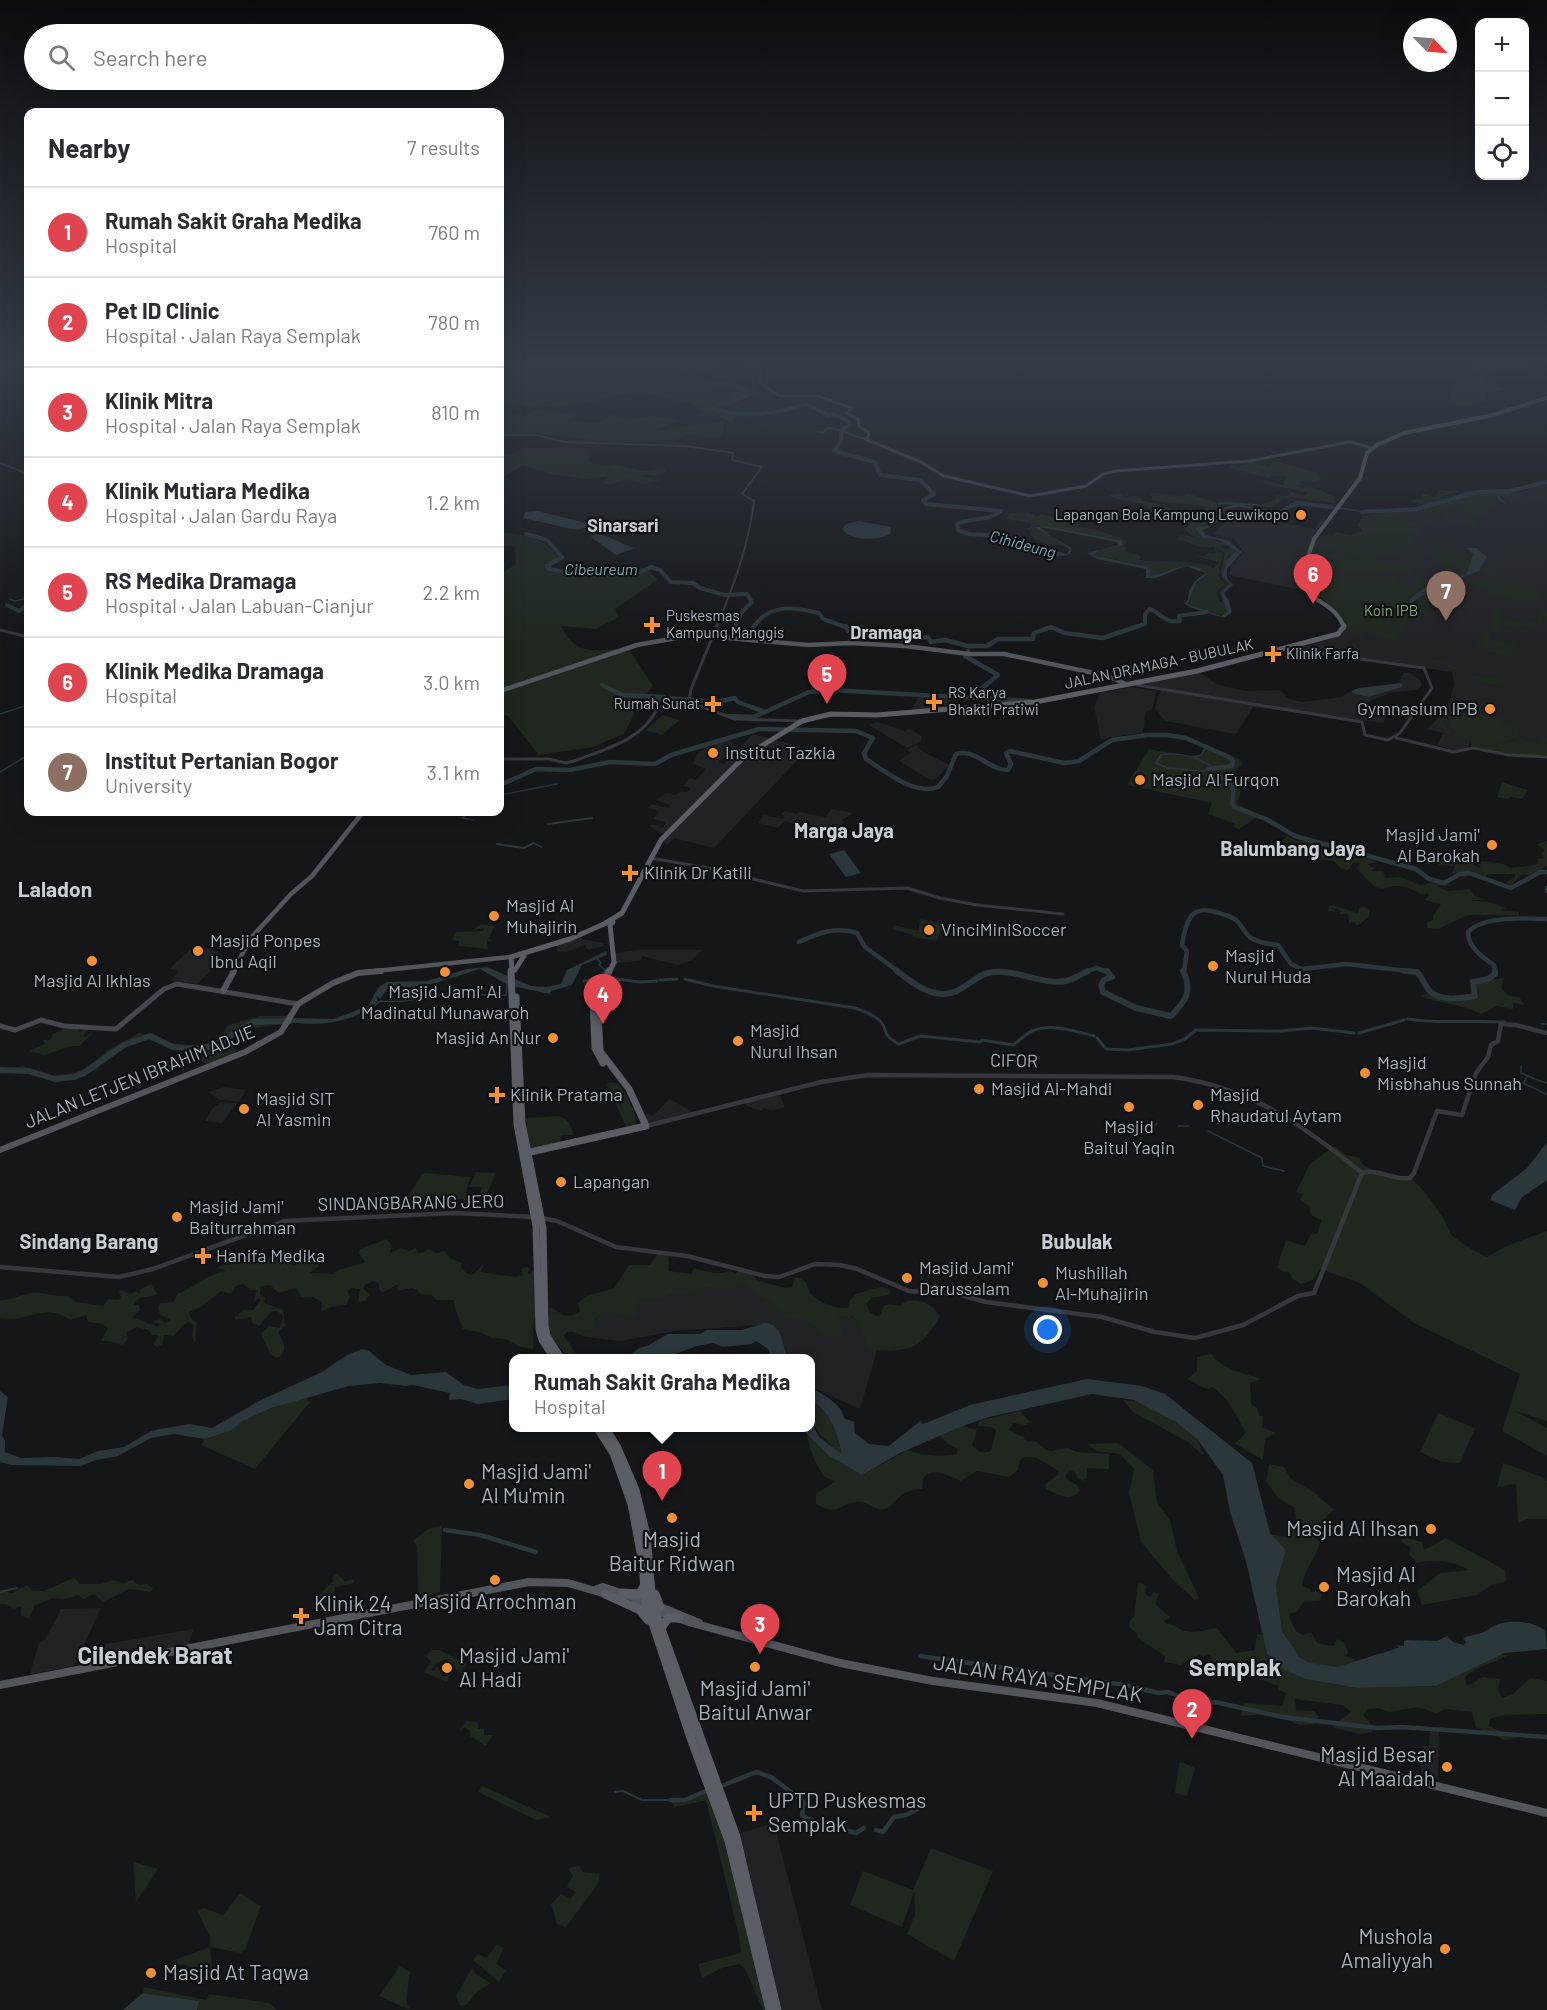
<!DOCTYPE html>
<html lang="en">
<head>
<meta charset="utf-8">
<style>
	body { margin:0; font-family:Barlow,sans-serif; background:#f2f2f3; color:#2b2b33 }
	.controls { position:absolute; right:18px; top:18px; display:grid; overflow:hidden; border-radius:12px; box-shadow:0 6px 24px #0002 }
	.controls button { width:54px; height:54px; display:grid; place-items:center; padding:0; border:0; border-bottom:2px solid #e1e1e2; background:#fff; color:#2b2b33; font:30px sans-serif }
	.compass { position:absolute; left:1403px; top:18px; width:54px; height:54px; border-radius:50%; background:#fff; box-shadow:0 6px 24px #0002; rotate:115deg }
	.you { position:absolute; left:1048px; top:1330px; width:21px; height:21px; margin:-15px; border:4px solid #fff; border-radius:50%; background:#1a73e8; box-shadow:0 0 0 9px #1a73e833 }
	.badge { display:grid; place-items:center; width:39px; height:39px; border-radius:50%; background:#b45309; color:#fff; font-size:20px; font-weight:700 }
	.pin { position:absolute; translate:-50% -50px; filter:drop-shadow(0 2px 3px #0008) }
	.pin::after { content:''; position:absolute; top:32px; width:21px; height:18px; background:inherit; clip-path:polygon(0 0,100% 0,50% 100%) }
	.popup { position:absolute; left:509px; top:1354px; width:306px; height:78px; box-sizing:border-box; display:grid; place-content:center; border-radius:12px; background:#fff; filter:drop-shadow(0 2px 4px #0005); font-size:20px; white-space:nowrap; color:#7c7c81 }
	.popup b { font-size:22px; color:#2b2b33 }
	.popup::after { content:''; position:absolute; left:50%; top:100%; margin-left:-12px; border:12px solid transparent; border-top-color:#fff }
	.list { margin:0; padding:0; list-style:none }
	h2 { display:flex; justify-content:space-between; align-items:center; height:78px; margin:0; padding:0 24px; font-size:26px }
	h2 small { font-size:20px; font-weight:400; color:#7c7c81 }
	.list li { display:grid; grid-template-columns:39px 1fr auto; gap:18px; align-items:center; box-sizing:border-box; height:90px; padding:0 24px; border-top:2px solid #e1e1e2 }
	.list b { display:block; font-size:22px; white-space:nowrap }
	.list p { margin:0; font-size:20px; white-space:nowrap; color:#7c7c81 }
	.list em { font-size:20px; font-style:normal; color:#7c7c81 }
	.icon { flex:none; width:33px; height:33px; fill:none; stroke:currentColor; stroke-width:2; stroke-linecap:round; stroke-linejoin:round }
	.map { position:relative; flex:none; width:1547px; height:2010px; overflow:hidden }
	.search { position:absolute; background:#fff; box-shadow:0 6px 24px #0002; left:24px; top:24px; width:480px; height:66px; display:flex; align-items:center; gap:15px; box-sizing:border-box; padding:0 21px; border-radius:33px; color:#7c7c81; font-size:22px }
	.panel { position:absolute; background:#fff; box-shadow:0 6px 24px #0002; left:24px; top:108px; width:480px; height:708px; border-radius:12px }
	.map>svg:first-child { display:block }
	.built { fill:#212224 }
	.green { fill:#1f271f }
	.water { fill:#2b373b }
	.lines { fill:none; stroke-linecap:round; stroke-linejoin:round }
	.stream-far1 { stroke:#2b373b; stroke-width:1.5 }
	.stream { stroke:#2b373b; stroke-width:2 }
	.canal-far2 { stroke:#2b373b; stroke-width:2 }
	.canal-far1 { stroke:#2b373b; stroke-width:3 }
	.canal { stroke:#2b373b; stroke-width:4.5 }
	.river-far2 { stroke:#2b373b; stroke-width:4 }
	.river-far1 { stroke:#2b373b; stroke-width:4.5 }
	.river { stroke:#2b373b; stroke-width:6 }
	.tertiary-far2 { stroke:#36383c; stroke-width:2 }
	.tertiary-far1 { stroke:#36383c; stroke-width:3 }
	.tertiary { stroke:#36383c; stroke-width:4.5 }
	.secondary-far1 { stroke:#44484c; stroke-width:3 }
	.secondary { stroke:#44484c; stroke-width:5 }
	.primary-far2 { stroke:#52565b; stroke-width:4.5 }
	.primary-far1 { stroke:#52565b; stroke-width:6 }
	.primary { stroke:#52565b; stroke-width:8 }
	.trunk-far3 { stroke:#5a5e64; stroke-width:4 }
	.trunk-far2 { stroke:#5a5e64; stroke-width:5 }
	.trunk-far1 { stroke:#5a5e64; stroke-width:7 }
	.trunk { stroke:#5a5e64; stroke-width:9 }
	.poi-dot { fill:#f19133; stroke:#101112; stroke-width:2 }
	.labels { text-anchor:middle; stroke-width:4.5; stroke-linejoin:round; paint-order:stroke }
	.far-poi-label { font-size:15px; fill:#a7afb7; stroke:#101112; text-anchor:start }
	.far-park-label { font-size:15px; fill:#82a27e; stroke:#101112 }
	.far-street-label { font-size:15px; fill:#a7afb7; stroke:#101112 }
	.far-water-label { font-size:16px; font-style:italic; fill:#7ea3b2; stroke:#101112 }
	.far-quarter-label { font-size:18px; font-weight:bold; fill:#c8cdd3; stroke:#101112 }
	.poi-label { font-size:18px; fill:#a7afb7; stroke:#101112; text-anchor:start }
	.street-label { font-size:18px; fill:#a7afb7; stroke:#101112 }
	.neighbourhood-label { font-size:20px; font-weight:bold; fill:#c8cdd3; stroke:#101112 }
	.quarter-label { font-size:21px; font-weight:bold; fill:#c8cdd3; stroke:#101112 }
	.near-poi-label { font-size:21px; fill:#a7afb7; stroke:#101112; text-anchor:start }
	.near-street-label { font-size:21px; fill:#a7afb7; stroke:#101112 }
	.near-neighbourhood-label { font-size:24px; font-weight:bold; fill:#c8cdd3; stroke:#101112 }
</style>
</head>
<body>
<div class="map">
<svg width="1547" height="2010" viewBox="0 0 1547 2010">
	<rect width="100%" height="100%" fill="#151617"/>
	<g class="built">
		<path d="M1547,484V756L1501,753L1471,746V740L1468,748L1458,751L1442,747L1438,744L1442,734H1446L1427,729L1447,710L1454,684L1452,672L1300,650L1299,648L1332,639L1347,631L1344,617L1320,594L1229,575L1231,565L1243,552L1234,539L1213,534L1226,521L1229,513L1315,529L1319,522L1325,519L1327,520L1318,536H1351L1362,531L1360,520L1384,511L1420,510L1483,492L1523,491Z"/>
		<path d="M1199,672L1218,685L1247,691L1280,690L1289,699L1302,702L1342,697L1352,690L1399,684L1403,673H1410L1420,680L1422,686L1416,690L1392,692L1365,703L1366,707L1380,713L1386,718L1383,723L1253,707L1236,734L1165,721L1155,709L1158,696L1162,690L1138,684Z"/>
		<path d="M1132,687L1157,691L1152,709L1146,712L1143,732L1101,739L1094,707L1100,693Z"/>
		<path d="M919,695L954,697L953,704L950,708L911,711Z"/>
		<path d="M878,722L905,731L909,729L922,736L921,741L907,748L869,725Z"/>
		<path d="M753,734L808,749L714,848L674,838L668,844L661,842L666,836L649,826L652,824L663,828L666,822L653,819L660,811L648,808L652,804L668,808L670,805L656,800L666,793L676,795L680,792H687L691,788L683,786L690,778L696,780L706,769L693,764L697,754L704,749L728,740L738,746L718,762L724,764Z"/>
		<path d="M916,745L922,751L949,765L936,779L930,780L899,761L911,753L907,750Z"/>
		<path d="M832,809L853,813L842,820L844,822L835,833L784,821L778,828L758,823L764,815L783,819L785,816L782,814L785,811L797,814L799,812L825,817Z"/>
		<path d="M580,936L582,939L603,943L604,946L588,950L585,945L566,952L556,951L558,948L555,945Z"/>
		<path d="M196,945L220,953L208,966L213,968L197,984L172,980L179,971L170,969L173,965Z"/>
		<path d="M636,950H702L692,960L678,965L642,956L640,961L617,963L615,953Z"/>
		<path d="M224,1087L246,1090L239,1102L220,1100L208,1092Z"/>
		<path d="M779,1093L785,1107L771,1111L765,1108L761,1111L747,1106L745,1102Z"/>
		<path d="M669,1099L693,1112L649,1123L643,1119L641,1114L654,1115Z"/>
		<path d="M221,1102L237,1103L222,1123L205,1121L212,1109Z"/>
		<path d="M727,1279L793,1294L883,1329L860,1409L811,1387L810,1358H789L783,1341L771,1324L675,1331L621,1341L585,1337L547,1321L550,1307L587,1329L613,1300Z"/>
		<path d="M101,1608L74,1666L30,1674L39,1643L45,1640L61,1609Z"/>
		<path d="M194,1629L188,1645L98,1662L106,1644Z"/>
		<path d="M1430,1729L1439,1731L1438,1779L1421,1775L1422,1745L1429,1746Z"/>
		<path d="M774,1823L822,2010H782L740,1833Z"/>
	</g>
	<g class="green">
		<path d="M500,364H542L670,374L671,372L560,364H726L721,368V376L678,373L681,376L729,381L759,391L724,408L736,417L731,422L719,416H698L704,411L690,403L639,392L609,396L593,402L542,408L500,402Z"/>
		<path d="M1476,364H1536L1511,372L1496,370L1483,380L1505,390L1487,392V401L1466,406L1447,404L1452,395L1449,393L1455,389L1452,385L1475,378L1476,374L1471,372Z"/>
		<path d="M536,410L573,414L568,420L596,423L614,414L629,420L650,416L682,420L660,428L659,431L724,421L723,436L709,438L687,434L676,441L615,443L536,433L524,437L500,435V411L527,416Z"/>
		<path d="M522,448H580L589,449V462L603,466L616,464L643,471L665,468L666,471L657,475H640L660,481L643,484L626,479L610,485L603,483L609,476L587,479L551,474L523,465L500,479V454H512Z"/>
		<path d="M1274,461L1318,473L1317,476L1322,478C1319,482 1307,483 1303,481L1299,482L1303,484L1298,486L1302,488C1320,485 1320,492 1335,497L1333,500L1336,503L1293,497L1284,499L1272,507L1222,504L1205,521L1167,520L1152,517L1149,515L1157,512L1146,507L1148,505L1117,499L1108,495L1120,493L1126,498H1141V500L1182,511L1186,516L1205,515V508L1208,507C1190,502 1171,505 1152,500V496L1150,495L1152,493L1182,496L1187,493L1217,503L1227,501L1260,505L1275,500L1276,495L1288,496L1291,492L1305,496L1309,492L1263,484L1265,480L1283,485L1286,477L1272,475L1269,478L1229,468L1232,465L1237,467L1252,462L1269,467Z"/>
		<path d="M1439,490L1461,491L1440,497C1452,501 1456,494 1466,491C1472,490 1516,493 1523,494L1484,497L1504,500L1480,516L1471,528L1446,520L1444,516L1471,504C1454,504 1430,522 1417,509L1423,507V504L1411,503L1413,500L1421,498L1422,494L1436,497Z"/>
		<path d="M1029,512L1037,516L1041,514C1051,517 1059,517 1068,520L1067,523L1080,524L1077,527L1094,529L1125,540L1126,542L1123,546L1127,548L1125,551L1141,556L1139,560C1157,563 1202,559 1214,568L1218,562L1196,556H1204L1209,552L1214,553L1216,551L1213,547C1199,550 1190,542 1177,539L1181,535C1196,535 1210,545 1222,553L1223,554L1218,576L1225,584L1217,591L1219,600L1223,603L1219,592L1227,584L1221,576H1222L1230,585L1220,592L1226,600L1228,612L1219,615L1189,605L1193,587L1207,573C1183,559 1173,574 1150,576L1151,571L1139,564L1093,555L1099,550L1122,545V541L1047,526H1038L1036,528L1065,546L1046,544L1033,539L1035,538L1030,535V530L1026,529L1031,527V523L1007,519L1009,513Z"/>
		<path d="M1396,512L1403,513L1398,519L1404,518C1415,527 1420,520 1430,516L1436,518L1420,524V532L1412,538L1409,552L1374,559L1390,564L1385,573L1327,572L1310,566L1312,556L1323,553L1333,555L1335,557L1329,560C1336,565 1336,557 1343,556L1366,559L1315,548L1322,535L1333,536L1335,532L1351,535L1363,532L1358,525L1363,516Z"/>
		<path d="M1211,519L1219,520L1212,525L1197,530C1203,542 1215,536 1227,545L1221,547L1228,550L1231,547L1236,551L1227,560L1223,575L1220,574L1225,553C1214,546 1190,538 1184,527L1190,525L1189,522L1202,523Z"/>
		<path d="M500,533C529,533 543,540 564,560L548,568L590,578L607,569L646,568L657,580L615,609L619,617L596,629L561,626C577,658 597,650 628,648L653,686L639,703L625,733L594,747L539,755L508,716L500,713V574L516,564L515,547L500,545Z"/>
		<path d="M1438,542L1451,544L1457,550L1471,554L1470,568L1466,573L1450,572L1447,569C1438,567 1436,558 1426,555L1430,548L1428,545Z"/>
		<path d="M1394,564L1403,565L1414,570L1412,574H1402L1396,581L1417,586L1408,581L1416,583L1413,580H1432L1408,602L1439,601L1442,603L1425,607L1427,610L1420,612L1417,606L1393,641L1366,631L1367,633L1362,636L1351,632L1342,633C1352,614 1319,602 1312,587L1320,580L1330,577H1387L1396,575L1389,572Z"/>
		<path d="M1484,564L1500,572L1495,578C1513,584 1527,583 1541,592V598C1511,606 1490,595 1465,580L1472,579L1492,586L1479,569Z"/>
		<path d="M1494,608L1502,615L1501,618C1512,621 1525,624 1536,620L1538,612L1547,611V616L1542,618L1544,624L1516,628L1503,626L1499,630L1488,627L1495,621L1490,617L1494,614L1490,611Z"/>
		<path d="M1487,631L1493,634L1490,635V640L1516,644L1512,649V657L1489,652L1477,643L1483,633Z"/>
		<path d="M1437,660H1443L1468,675L1502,679L1508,686L1482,683L1443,664L1426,662Z"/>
		<path d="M1453,705L1470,710L1469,712L1464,711V714L1471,713L1503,719L1502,722L1514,726L1519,732L1517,738L1505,742L1491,741L1505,744L1522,738L1526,743L1528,741L1537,743V745L1542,739H1547V755H1509L1472,747L1471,740L1443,732L1441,727L1436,725L1437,723H1434L1437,718L1442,720L1445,727L1452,733L1456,732L1448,724L1452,716H1442L1444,712L1454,711L1452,709L1455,708Z"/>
		<path d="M663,715L680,720L662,735L645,730Z"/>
		<path d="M1206,747L1238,758L1243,764L1232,774L1241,790L1237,804L1259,814V816L1239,829L1233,827L1235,824L1208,814L1212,803L1127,785L1149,749L1186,756L1200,755Z"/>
		<path d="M1502,782L1528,790L1522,799L1511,797L1507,799L1497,797Z"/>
		<path d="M1287,836L1297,841H1306L1303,838L1342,849L1318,845L1327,851L1353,856L1364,854L1366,858L1377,862L1367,864L1374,868L1371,871H1383L1385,878L1400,877L1420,885L1430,883L1454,885L1437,886L1447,891L1470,889L1475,896L1487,900H1470L1488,902L1507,908L1501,910L1519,912V915H1470C1468,915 1441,927 1439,929L1428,928L1426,923L1433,920V916L1441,904L1424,900L1429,896L1427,893L1422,895C1410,886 1395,883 1382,889L1375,887L1356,868L1360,864L1357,862L1352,864L1348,870L1341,869L1334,861L1320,860L1317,864V858L1314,854H1303L1282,841Z"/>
		<path d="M1547,841V866L1529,875L1523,874L1511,885L1505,883L1515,877V874H1489L1486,875L1487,881H1484L1475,875L1464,877L1463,871L1454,874L1452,873L1455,866L1439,865L1431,860C1449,853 1464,858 1479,868L1481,866L1475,862V860L1503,864L1511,868L1535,865L1539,863L1537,859L1544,858L1541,853L1545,850L1536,844Z"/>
		<path d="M1333,905L1358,913L1359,908L1365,907L1369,910V916L1359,925H1356L1355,922L1349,923L1348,914H1339L1341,911L1334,909L1336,912L1328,911L1329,906Z"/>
		<path d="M921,919L943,924L937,941L912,937L913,935L892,929L894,925L918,931Z"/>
		<path d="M481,924L495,926L488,939L492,941H487L488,949L459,946V941L452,940L456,932L483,931L484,928L473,930Z"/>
		<path d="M1504,978L1501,988L1508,995L1520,998L1524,1005L1513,1003V1009L1497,1006L1481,1014C1462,1004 1440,1004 1420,996L1429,993C1445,1001 1460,1005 1477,997L1479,992L1476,985L1478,981Z"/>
		<path d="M260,1016H287L282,1024L241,1030L228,1042L236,1050L235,1054L209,1065L193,1058L197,1047L217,1040L228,1025Z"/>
		<path d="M63,1029H79L78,1031L88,1030L83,1036L85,1037L94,1031L80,1046H71L45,1055L28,1051L45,1044L43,1040H50L53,1034Z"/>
		<path d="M139,1033L151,1035L169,1045L193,1047V1050L169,1048L146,1038L112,1051L103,1059L97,1070L71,1080L42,1078L21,1072L0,1074V1070L23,1066L47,1076L74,1073L88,1067L108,1050Z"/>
		<path d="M609,1082L617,1083C625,1092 638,1113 636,1127L627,1128L607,1085Z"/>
		<path d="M559,1116C568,1119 572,1126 573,1135H561L560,1144L530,1150L526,1118Z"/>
		<path d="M1334,1146L1346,1155L1360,1158V1161C1372,1174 1393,1177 1411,1178C1425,1190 1446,1219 1451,1235C1463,1243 1473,1251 1487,1257L1504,1247L1547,1231V1421L1515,1411L1547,1428V1456L1502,1431L1520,1374L1414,1323L1360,1283L1320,1269L1313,1280L1301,1284L1293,1279L1289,1272L1282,1271L1277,1267L1286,1240L1305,1246L1310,1235L1318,1233L1321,1220L1311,1215L1309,1206L1300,1200L1303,1194L1296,1192L1310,1164Z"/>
		<path d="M476,1172L496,1173L484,1200L440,1198L436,1201H405L422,1174L425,1173L471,1177L465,1193L480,1194L482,1187H469Z"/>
		<path d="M387,1239L392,1246L390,1253L401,1248L409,1251L416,1248L419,1254L429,1249L436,1253L444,1251L450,1258L462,1263L461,1268C475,1282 475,1270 484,1264L480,1272L516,1277L523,1275L521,1269L526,1267L529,1268L528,1275L535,1269L537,1275L534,1277L536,1279L539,1314C527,1323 536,1336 533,1349L520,1347L506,1339L492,1338L482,1333L463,1329C459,1319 455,1310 454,1300H437L432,1295L420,1294L418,1290L412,1288L397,1291L398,1285H396L382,1293L379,1289V1284L374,1281L365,1285L363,1288L370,1295L365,1301L358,1302L360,1289L351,1288L347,1291L350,1297L346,1305L331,1307L323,1311L321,1309L322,1302L313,1297H301L296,1288L279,1293L270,1285L260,1287V1295L265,1298L264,1303L283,1310L285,1326L278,1332C282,1340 288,1346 281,1356L277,1358L270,1354L261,1334L269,1326L280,1328L283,1316L277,1311H272L259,1326L252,1323L251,1317L235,1320V1317L243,1310H253L261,1300L258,1298L253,1303L257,1290H250L243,1284L236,1286L231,1294L221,1291L201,1307L189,1312L190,1317L197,1323L195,1343L192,1337L194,1325L189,1322L184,1324L174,1336L164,1335L162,1345L157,1347L153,1344L159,1335H152L148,1330L137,1327L127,1332L128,1339L123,1345L109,1341H101L108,1328L102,1324L88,1322L86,1315L70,1320C52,1307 40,1313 20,1318C14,1320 6,1318 0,1318V1301L3,1300C15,1299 29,1291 41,1293C51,1294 58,1297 68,1296L76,1302L103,1306L108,1299L118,1300L121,1298L119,1292L121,1290L130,1294L136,1291L140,1293L139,1290L151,1284L157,1294C149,1299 138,1294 134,1305H139L140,1310L132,1317L158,1327L161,1324L154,1322V1321L160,1319L166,1323L170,1320L160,1314L158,1308L160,1303L174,1302L177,1294C195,1287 207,1274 226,1271L218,1268L219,1266L229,1265L235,1262C254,1264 263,1260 281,1253L283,1254L282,1264L287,1262L294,1265L320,1255L322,1257L318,1262L319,1266L310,1273L334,1274L338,1270L364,1263L365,1261L359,1254L360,1249Z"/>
		<path d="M658,1253L669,1256V1271L691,1274L694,1268C706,1272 718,1275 731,1271L735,1274L740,1270L753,1274L757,1280L786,1288L792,1287L795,1278H801C808,1282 807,1288 811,1294C819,1303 837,1309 848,1308L850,1300L856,1294C865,1291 878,1286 887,1288L891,1291L889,1295L872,1298L866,1304L870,1312L879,1317L884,1305L890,1304L899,1306C912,1294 931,1302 940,1316C935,1326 924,1341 914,1346C902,1351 876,1354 866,1345L862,1331L853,1316L838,1317L843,1334L841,1337L826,1336L810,1322L785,1317L769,1301L755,1295L748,1287L739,1284L731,1290L706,1287L691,1293H671L662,1298H647L638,1302L636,1314L632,1317L605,1311L596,1318L592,1330L567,1332L564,1336L579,1358H567C562,1343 537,1334 550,1314C560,1313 571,1320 580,1311L578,1303L587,1296L614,1288L629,1265H650Z"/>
		<path d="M1212,1354C1218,1368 1246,1374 1261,1379L1250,1383L1251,1404L1258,1409L1259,1416H1263L1262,1427L1276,1433L1265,1439L1263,1460L1235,1444L1246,1432L1227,1400L1213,1387L1207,1389L1187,1379L1197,1371V1357Z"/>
		<path d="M306,1397L310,1402L255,1469L201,1445L205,1439L230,1431L243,1421L271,1408Z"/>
		<path d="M1123,1400L1137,1401L1174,1415L1176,1422L1197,1439L1205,1457L1188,1442L1133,1412Z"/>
		<path d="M810,1402C832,1409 837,1435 842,1455C822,1437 811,1430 810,1402Z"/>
		<path d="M1020,1411L1030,1422L1026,1425L1013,1423L1009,1430L1023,1437L1026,1441L1037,1442L1046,1450L1051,1451L1067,1448L1077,1452L1109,1454V1469L1087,1468V1478L1083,1481L1077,1477L1076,1473L1070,1470L1066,1474V1479L1077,1485L1080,1490C1072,1503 1057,1494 1046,1489L1045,1484L1058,1475L1059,1471L1037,1458L1025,1457L1020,1460L1018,1470L1009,1477L977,1471L961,1481C947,1476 935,1466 923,1478L922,1489C892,1491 901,1505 881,1510C872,1508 868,1502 858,1502C837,1503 839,1518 816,1504V1494L836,1481L824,1477C817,1465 807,1447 807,1433L829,1456L862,1475L908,1450C919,1456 945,1457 957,1454L958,1449L948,1444L940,1436L962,1426L977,1430L972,1445C978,1452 983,1454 991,1451L996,1430L991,1427L978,1426L979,1421Z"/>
		<path d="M1438,1413L1475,1428L1460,1463L1442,1462L1420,1452Z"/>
		<path d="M1118,1443L1153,1470L1157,1502L1170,1520L1177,1551L1199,1598L1195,1600L1173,1580L1141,1542L1129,1493L1134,1469L1120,1454L1097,1451L1087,1444Z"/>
		<path d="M1503,1463L1542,1477L1547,1481V1519H1527L1518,1523L1516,1484L1497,1487Z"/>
		<path d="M1269,1464L1284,1467L1291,1479L1314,1492L1334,1510C1323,1518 1320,1526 1316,1539L1320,1542C1316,1558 1304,1570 1302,1586L1310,1589V1592L1317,1591L1322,1594L1320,1601L1303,1602L1297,1612L1291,1613L1289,1617L1296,1631L1303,1635L1311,1632L1317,1643L1333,1646L1337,1639L1345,1643L1348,1653L1345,1656L1355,1659L1346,1671C1319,1666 1300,1666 1285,1640L1287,1638L1282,1632L1276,1585L1286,1550L1270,1534L1290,1538L1297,1521L1294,1508L1278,1498L1266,1481Z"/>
		<path d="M442,1525L440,1592L418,1597L417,1546L413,1541L428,1529Z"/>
		<path d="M1407,1538L1422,1542L1424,1550L1446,1538L1505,1570L1507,1579L1504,1582L1491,1585L1477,1595L1422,1605L1417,1591L1440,1573L1469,1570C1454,1561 1434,1559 1417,1563L1409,1554L1411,1548L1399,1540Z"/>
		<path d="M338,1574L344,1581L354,1579V1583L335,1587L332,1609L326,1610L329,1604L323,1603L318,1598L319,1595L334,1580L332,1578L335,1575Z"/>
		<path d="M74,1578L81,1584H101L113,1580L123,1583L133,1580L138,1585L147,1584L153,1588L151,1592L129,1589L103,1602L94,1594L83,1599L78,1595L66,1599L53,1598L34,1606L29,1619L21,1615V1606L14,1609L6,1604H0V1590L12,1593L27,1585L32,1591H43Z"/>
		<path d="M1141,1583L1146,1585V1595L1151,1597L1153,1592L1159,1594L1155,1604L1170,1617L1164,1621L1167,1624C1176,1624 1178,1630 1186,1631C1195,1634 1207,1629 1217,1628L1236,1653L1255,1650L1257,1634L1263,1635L1267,1654L1306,1679L1357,1688L1436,1686L1500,1655H1509L1474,1670L1465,1677L1467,1686L1483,1677L1500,1679L1498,1689L1502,1698L1513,1694L1530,1678L1547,1681V1714L1504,1715L1490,1719L1489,1726L1500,1731L1524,1736L1504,1740L1476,1727L1472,1712L1446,1709L1436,1713L1417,1707L1390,1712L1379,1708L1367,1709L1363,1715L1371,1724L1373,1732L1359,1734L1331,1727L1351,1712L1342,1705L1295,1699L1296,1710L1314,1711L1319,1717L1315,1724L1300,1725L1270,1714L1241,1716L1244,1703L1282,1706L1286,1693L1278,1690V1686L1245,1673L1236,1676H1221L1220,1666L1211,1663L1212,1656L1207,1654L1205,1656L1199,1655L1197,1658H1191L1181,1665L1164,1662L1165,1656L1138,1638L1136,1633L1129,1626L1130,1621L1134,1617L1138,1584Z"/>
		<path d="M432,1650H439L467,1664L460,1673L447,1659L436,1663L431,1670L434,1671L437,1666L442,1676L450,1675L447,1682L423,1672L431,1662L426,1656Z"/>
		<path d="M466,1721L478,1722V1729H484V1735H493L486,1746L470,1736V1731L464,1727L459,1731Z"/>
		<path d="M1182,1762L1195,1768L1187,1796L1175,1793L1179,1763Z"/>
		<path d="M482,1786L551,1817L536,1820L478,1792Z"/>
		<path d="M711,1789L777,2010H763L745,1969L739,1964L722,1968L702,1978L698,1964L741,1953L739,1936L707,1804L704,1801L674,1807L671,1800H685Z"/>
		<path d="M931,1848L993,1871L954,1961L907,1934L915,1915L914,1892L902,1927L850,1905L863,1871L913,1890Z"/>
		<path d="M133,1862L158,1869L136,1902Z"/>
		<path d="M579,1866L583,1872L600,1874L599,1882L566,1927L557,1924L551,1904L561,1894L570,1899L576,1892L567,1887L573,1876L569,1870L571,1867Z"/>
		<path d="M240,1893L261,1906L245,1950L241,1953L210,1947L212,1968L207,1970L169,1962L210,1947V1938L197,1910L204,1908L223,1915Z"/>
		<path d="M496,1945L504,1948L496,1964L506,1970L499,1982L473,1960L478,1954L487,1958Z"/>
		<path d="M400,1966L410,1972L406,2001L410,2010L379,1996Z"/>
		<path d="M472,1968L475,1974L491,1983L476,1993L466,2005L460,2006L456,1996Z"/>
		<path d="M144,1987L206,2000L209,1994L269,2003L277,2010H197L199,2001L143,1993Z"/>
	</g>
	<g class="water">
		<path d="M1297,501L1353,509L1368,513L1301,504L1278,514L1240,507L1225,509L1221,520L1202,531L1206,535L1229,541L1242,552L1227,569V578L1233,585L1224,593L1229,601L1232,612L1224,618L1192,608L1184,603L1188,600L1189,591L1194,582L1205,573L1186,566L1156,578H1146V569L1097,559L1087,553L1118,545L1117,542L1040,527L1050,536L1072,548L1070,554L1064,556L1054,553L1067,554L1070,549L1035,527L1047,526L1122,541V545L1099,550L1093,555L1148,567L1151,571L1150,576C1168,574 1193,556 1207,574L1196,583L1188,604L1221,616L1227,612L1221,592L1230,584L1222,576L1227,560L1236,551L1219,540L1203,538L1195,528L1212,525L1221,517V510C1236,498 1258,510 1275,511C1283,511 1289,503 1297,501Z"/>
		<path d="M537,511L594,525L577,530L523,518L525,512Z"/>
		<path d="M858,521L891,527L890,534C877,541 851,541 842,529L846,524Z"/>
		<path d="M595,534C610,534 621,545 635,548L616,555L591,537Z"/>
		<path d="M1467,548H1476L1487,557L1479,571L1461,578L1457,583C1440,583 1427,593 1412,602L1410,601V599L1435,580L1467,574L1473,554Z"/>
		<path d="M1402,683V687L1368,697L1352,693V691L1358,688Z"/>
		<path d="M844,850L861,873L846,877L829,854Z"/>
		<path d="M606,951L607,955L582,965L572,985L551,991L550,994L508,985L480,969L436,983L412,987H389L380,999L376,996L378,1001C358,1022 319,1027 291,1022L293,1018L334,1019L368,1006C374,997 375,987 387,982L427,981L467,969L487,967L531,986L546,987L561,984L567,970Z"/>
		<path d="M1547,1142V1180L1522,1197L1515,1210L1490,1200L1493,1194L1527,1168Z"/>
		<path d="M765,1323C784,1325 781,1345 789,1358H771L768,1349L756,1341L752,1344L722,1347L713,1343L697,1346L664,1358H626L639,1348L647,1346L668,1334H700L707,1330H742Z"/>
		<path d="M362,1349L369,1351L386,1365L411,1375L446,1372L464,1385L478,1389L513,1385V1399L478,1404L461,1399L449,1400L450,1393L413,1385L406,1386L380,1383L349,1386L271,1408L243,1421L230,1431L205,1439L174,1434L151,1438L118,1456L96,1460L81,1466L11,1465L0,1462V1391L8,1397L2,1435L5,1441V1452L21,1458L55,1457L79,1459L98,1451L124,1447L151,1431L160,1429L190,1424L212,1428L259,1401L322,1372L347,1355Z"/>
		<path d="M1087,1379L1142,1386L1165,1394L1252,1463L1270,1533L1286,1550L1276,1585L1282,1631L1299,1657L1310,1663L1337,1667L1395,1649L1399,1647L1396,1645L1404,1646V1641L1407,1640L1437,1641L1447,1636L1453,1642L1464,1645L1466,1642L1463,1638C1469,1635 1475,1635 1481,1633C1487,1631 1489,1628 1494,1626C1507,1619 1533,1621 1545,1630L1547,1649L1505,1653L1436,1686L1357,1688L1306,1679L1283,1669L1267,1654L1246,1561L1230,1512L1223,1475L1197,1439L1176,1422L1134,1400L1092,1394L989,1417L960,1427L900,1453L862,1475L829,1456L801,1428H810L811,1421L819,1437L842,1454C837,1433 831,1411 811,1401V1388C823,1394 842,1404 844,1418L854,1422L855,1433L869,1444L889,1446L920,1421L923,1424L970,1405Z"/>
		<path d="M143,1993L199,2001L197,2010H123Z"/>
	</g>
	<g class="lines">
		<g class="stream-far1">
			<path d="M564,364H593"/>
			<path d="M626,364C646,366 689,365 701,382L714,384"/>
			<path d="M1498,492V498L1505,503"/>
			<path d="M1219,503L1260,505"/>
			<path d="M9,599L15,601L28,598"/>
			<path d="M0,714L28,705"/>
			<path d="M1194,757L1201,755L1206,747"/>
			<path d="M1205,771L1168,768L1156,763L1161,755C1180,752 1198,757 1214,768"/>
			<path d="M0,772L28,755"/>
			<path d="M500,795L557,784"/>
			<path d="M468,812L462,818L474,820"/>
			<path d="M597,958L601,963L599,965L605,970L601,976"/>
			<path d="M609,978L617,962"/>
			<path d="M395,1010L369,1011L380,1001C406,1004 429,995 455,993C472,992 488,997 506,995L507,984"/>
			<path d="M1541,1024H1547"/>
			<path d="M1521,1066V1073L1535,1079"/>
			<path d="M1527,1077L1523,1083L1546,1094"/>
			<path d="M1537,1080L1547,1083"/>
			<path d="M1178,1126H1189"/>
			<path d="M1120,1131L1135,1135L1139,1130L1153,1128L1157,1123"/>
			<path d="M1208,1131L1262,1158L1263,1166L1284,1171"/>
		</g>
		<g class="stream">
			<path d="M0,1592L17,1588"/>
			<path d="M615,1792L623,1791L642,1800H671"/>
		</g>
		<g class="canal-far2">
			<path d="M548,824L592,818"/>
			<path d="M497,844L524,848L534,843L541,847"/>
		</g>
		<g class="canal-far1">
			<path d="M609,978L640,982L657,981"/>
			<path d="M685,979L713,986L855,1008C863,1011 876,1015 881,1022C889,1033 881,1034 899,1044L920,1036L980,1042L982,1040L1013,1045C1019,1041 1025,1034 1032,1031C1051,1023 1075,1031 1094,1036"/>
			<path d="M660,980L677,979"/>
			<path d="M584,981L605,977"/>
			<path d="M1407,1019C1439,1024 1472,1020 1505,1022"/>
			<path d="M1281,1031L1312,1028L1354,1033"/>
			<path d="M1359,1033L1404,1020"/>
			<path d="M1097,1038L1106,1049L1128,1050L1172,1044L1185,1039L1196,1030L1280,1031"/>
		</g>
		<g class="canal">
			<path d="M445,1530L480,1535L536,1552"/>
			<path d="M920,1656L1125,1685L1159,1693L1168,1692L1201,1704L1215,1702L1282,1717L1377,1728L1402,1727L1547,1737"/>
			<path d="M724,1785L756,1772L771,1777L804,1802L802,1815L808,1819L856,1833L864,1828"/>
			<path d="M671,1800H685L708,1790"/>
			<path d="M876,1830L883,1832L894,1817L906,1815L921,1807"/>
		</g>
		<g class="river-far2">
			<path d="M714,384L728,385L754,393L712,408C742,419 776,414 806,404L828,415C835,413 847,419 850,425L841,430V441L834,451L875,462L880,475L920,480L934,494L923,500L926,504L1001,511C988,522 972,517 957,524L958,530L969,534L1002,536L1026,544L1038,551L1060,554"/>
			<path d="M1297,503L1332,507"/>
			<path d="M1362,512L1417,509L1477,492L1510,491L1547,482"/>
			<path d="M526,534L547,540L562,557L547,566L549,569L560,571L600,567L641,572L651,567L660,570L671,582L693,583L700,588L725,595L747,594L752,602L742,612L736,625"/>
			<path d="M7,605L19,611L28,605"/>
			<path d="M753,628C769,603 793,607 819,613L823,619L848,628"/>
			<path d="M858,628H862"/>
			<path d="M1049,628H1053"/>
			<path d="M1133,628L1145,624V614L1150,609C1162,614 1166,624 1180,621L1179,616L1207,612"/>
		</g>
		<g class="river-far1">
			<path d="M846,626L848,631L861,627L866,633H879V638L890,637L902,640L928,637L931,642L945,640L968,646H987L998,639H1033L1034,633L1051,627L1065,633L1103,638L1138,626"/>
			<path d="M735,631H751L754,626"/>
			<path d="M968,651L965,656L998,675L975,694V697"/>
			<path d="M602,685L622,695L664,697"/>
			<path d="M658,706V701L666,698L716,702L735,698L738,702L765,712L809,692L830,690L1030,701"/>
			<path d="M729,716L753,717L765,712"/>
			<path d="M1220,776C1234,783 1235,789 1232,804L1234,807L1266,819L1295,836L1416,869L1429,879L1444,883L1460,874L1469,873L1511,888L1540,872H1547"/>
			<path d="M500,785L536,769L570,770L610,762L655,764L671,755L759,729L856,731L873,738L864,753L866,759C885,771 914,796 938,787L947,776L956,754C976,748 988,770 1008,770L1011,764L1006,753L1010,751L1064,763L1079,761L1112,740L1147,735H1167L1186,738L1229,757L1233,761L1232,766L1208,769"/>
			<path d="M1547,888V891"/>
			<path d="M799,942C818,933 836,926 857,933L865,947L899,972"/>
			<path d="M996,972H1008"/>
			<path d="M1085,972L1096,968L1108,972"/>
			<path d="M1184,972L1187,951L1182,945C1186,921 1190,903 1219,913C1224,915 1231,916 1236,920C1242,925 1244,933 1251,938C1259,943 1269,944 1278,945L1291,964L1302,969L1347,964L1417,972"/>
			<path d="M1495,972L1494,965C1482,957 1468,947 1468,932C1482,916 1526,918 1547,919"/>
		</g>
		<g class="river">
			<path d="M897,971C910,981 925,993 942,994C961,995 971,978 988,973C1015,967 1041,986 1066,981C1074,979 1081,974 1088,971"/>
			<path d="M1107,971L1112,977L1104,980L1101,985L1103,992L1136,1008L1171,1016C1186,1001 1193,991 1183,971"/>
			<path d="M1405,971L1417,972C1423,978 1425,987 1431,992C1443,1002 1462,998 1475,996L1473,982L1488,979L1495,974V971"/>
			<path d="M0,1070L29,1071L55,1079L74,1077L84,1073L124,1045L150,1036L173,1047L200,1049L217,1044L253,1022L290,1021"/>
		</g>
		<g class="tertiary-far2">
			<path d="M818,432L823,433L828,428C845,430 851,436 866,439"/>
			<path d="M500,435H537L564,442L685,446L733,453L732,460L762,467L742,494L754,501C748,548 734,585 716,628"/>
			<path d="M0,463L28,474"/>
		</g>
		<g class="tertiary-far1">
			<path d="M0,630L28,637"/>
			<path d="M1137,685L1362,722L1365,735L1388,740L1400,733L1432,688L1424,668L1288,649"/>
			<path d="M689,702L691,689L717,626"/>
			<path d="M1396,738L1454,752L1473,748L1509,755L1547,757"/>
			<path d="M500,759H549L566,763L574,761C606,749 643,740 658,707L689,702L735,719L800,721"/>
			<path d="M650,858L703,867L803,891L907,888L940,898L977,905L1063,914"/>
		</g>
		<g class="tertiary">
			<path d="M646,1126L821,1082L868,1075L1174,1077C1251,1088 1303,1125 1362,1173"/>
			<path d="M541,1218L557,1221L616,1247L687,1256L765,1276L779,1277L815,1264L840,1265L857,1269L909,1291L957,1294L986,1302L1102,1317L1155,1332L1195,1338L1243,1325L1298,1296L1314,1293L1362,1173C1379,1168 1393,1181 1410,1178L1414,1173L1437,1111L1462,1115L1476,1073L1488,1057L1491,1045L1498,1041L1501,1024L1516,1025L1547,1033"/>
			<path d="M0,1267L119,1277L153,1269L284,1221L455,1213L534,1217"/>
		</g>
		<path class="secondary-far1" d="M749,364L761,371L760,383L779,396H818L852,408L846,413L858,419L859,426L869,433L867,440L921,462L944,476L1030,496L1086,486L1103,474L1115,471L1249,461L1350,442L1372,448"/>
		<path class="secondary" d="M0,1026L15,1030L41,1020L64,1026L116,1029L164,989L177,984L298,1004"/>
		<g class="primary-far2">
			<path d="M500,691L637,645L693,635L808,645L850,643L905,646L969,654H1004L1108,676L1126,684"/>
			<path d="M233,972L250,939L291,894L312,876L363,812"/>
			<path d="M366,972L511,957"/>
		</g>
		<g class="primary-far1">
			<path d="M223,991L234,971"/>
			<path d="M0,1150L245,1052L281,1032L298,1004L333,983L358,973L381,971"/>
		</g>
		<g class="primary">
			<path d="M597,1589L603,1587L647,1602"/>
			<path d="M635,1604L692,1623L840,1663L933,1681L1097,1703L1547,1813"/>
			<path d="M658,1606L699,1623"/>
			<path d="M0,1685L529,1582L568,1583L606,1594"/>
		</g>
		<path class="trunk-far3" d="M1344,628C1339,611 1324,604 1310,595L1303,571L1314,539L1360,478L1367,453L1377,445L1404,433L1489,416L1547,398"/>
		<g class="trunk-far2">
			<path d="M515,970L524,956"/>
			<path d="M512,972L511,957L570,939L604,924L622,913L661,840L745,756L802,721L831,714L877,715L1035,702L1197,671L1338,634L1344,626"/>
			<path d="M609,972L614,962L610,925L613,922"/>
		</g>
		<g class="trunk-far1">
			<path d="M511,971L517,1124L536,1226L539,1329L542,1340L554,1358"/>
			<path d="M516,997L522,1123L543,1228L545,1326L547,1336L561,1358"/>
			<path d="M593,997L595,1048L603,1063"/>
			<path d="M526,1153L646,1126L629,1089L600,1051L597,994L609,971"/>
		</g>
		<g class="trunk">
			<path d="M598,1428L614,1453L632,1504L643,1563L646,1602L691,1738L729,1841L770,2010"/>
			<path d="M605,1428L617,1448L635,1490L646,1535L652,1604L736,1837L777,2010"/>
			<path d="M622,1593L640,1594L644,1586"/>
			<path d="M605,1594L640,1610L648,1620"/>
			<path d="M655,1594L660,1607"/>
			<path d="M661,1628L668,1618H679"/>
		</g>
	</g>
	<linearGradient id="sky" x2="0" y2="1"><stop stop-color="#0c0c0d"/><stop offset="0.56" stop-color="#353c47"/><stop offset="1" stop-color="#353c47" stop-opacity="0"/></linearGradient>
	<rect width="1547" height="645" fill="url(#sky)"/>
	<g class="poi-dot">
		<circle cx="1301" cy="515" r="6"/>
		<path d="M649 616h6v6h6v6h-6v6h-6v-6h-6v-6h6z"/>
		<path d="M1270 645h6v6h6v6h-6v6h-6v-6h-6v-6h6z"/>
		<path d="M931 693h6v6h6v6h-6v6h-6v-6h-6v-6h6z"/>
		<path d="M710 695h6v6h6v6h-6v6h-6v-6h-6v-6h6z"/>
		<circle cx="1490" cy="709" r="6"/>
		<circle cx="713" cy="753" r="6"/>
		<circle cx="1140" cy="780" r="6"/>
		<circle cx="1492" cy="845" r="6"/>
		<path d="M627 864h6v6h6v6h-6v6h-6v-6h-6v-6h6z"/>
		<circle cx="494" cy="916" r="6"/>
		<circle cx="929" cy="930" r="6"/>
		<circle cx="198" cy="951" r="6"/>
		<circle cx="92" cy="961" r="6"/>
		<circle cx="1213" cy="966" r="6"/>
		<circle cx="445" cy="972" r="6"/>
		<circle cx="553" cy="1038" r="6"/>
		<circle cx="738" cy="1041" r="6"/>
		<circle cx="1365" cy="1073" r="6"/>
		<circle cx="979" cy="1089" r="6"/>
		<path d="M494 1086h6v6h6v6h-6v6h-6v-6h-6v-6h6z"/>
		<circle cx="1198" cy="1105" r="6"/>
		<circle cx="1129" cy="1107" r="6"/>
		<circle cx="244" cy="1109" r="6"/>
		<circle cx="561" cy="1182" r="6"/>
		<circle cx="177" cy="1217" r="6"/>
		<path d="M200 1247h6v6h6v6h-6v6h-6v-6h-6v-6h6z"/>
		<circle cx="907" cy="1278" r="6"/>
		<circle cx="1043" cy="1283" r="6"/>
		<circle cx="469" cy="1484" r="6"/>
		<circle cx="672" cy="1518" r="6"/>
		<circle cx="1431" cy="1529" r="6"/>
		<circle cx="495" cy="1580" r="6"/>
		<circle cx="1324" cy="1587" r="6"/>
		<path d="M298 1607h6v6h6v6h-6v6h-6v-6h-6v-6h6z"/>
		<circle cx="755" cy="1667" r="6"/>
		<circle cx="447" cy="1668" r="6"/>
		<circle cx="1447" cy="1767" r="6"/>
		<path d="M751 1804h6v6h6v6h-6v6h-6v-6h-6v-6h6z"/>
		<circle cx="1445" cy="1949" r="6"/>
		<circle cx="151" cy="1973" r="6"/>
	</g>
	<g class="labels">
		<g class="far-poi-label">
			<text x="1289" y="520" text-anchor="end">Lapangan Bola Kampung Leuwikopo</text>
			<text x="666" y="621">Puskesmas<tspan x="666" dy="17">Kampung Manggis</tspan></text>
			<text x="1286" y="659">Klinik Farfa</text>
			<text x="948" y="698">RS Karya<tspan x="948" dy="17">Bhakti Pratiwi</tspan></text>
			<text x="700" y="709" text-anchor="end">Rumah Sunat</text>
		</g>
		<g class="far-park-label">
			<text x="1391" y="616">Koin IPB</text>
		</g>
		<g class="far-street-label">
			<text transform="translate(1159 664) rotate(-12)" y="5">JALAN DRAMAGA - BUBULAK</text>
		</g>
		<g class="far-water-label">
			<text transform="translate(1023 544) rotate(15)" y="6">Cihideung</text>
			<text x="601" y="575">Cibeureum</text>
		</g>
		<g class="far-quarter-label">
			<text x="623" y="532">Sinarsari</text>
			<text x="886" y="639">Dramaga</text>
		</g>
		<g class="poi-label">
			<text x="1478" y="715" text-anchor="end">Gymnasium IPB</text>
			<text x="725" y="759">Institut Tazkia</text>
			<text x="1152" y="786">Masjid Al Furqon</text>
			<text x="1480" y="841" text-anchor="end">Masjid Jami'<tspan x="1480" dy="21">Al Barokah</tspan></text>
			<text x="644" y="879">Klinik Dr Katili</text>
			<text x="506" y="912">Masjid Al<tspan x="506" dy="21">Muhajirin</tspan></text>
			<text x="941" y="936">VinciMiniSoccer</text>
			<text x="210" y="947">Masjid Ponpes<tspan x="210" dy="21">Ibnu Aqil</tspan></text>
			<text x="1225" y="962">Masjid<tspan x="1225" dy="21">Nurul Huda</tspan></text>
			<text x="92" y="987" text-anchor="middle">Masjid Al Ikhlas</text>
			<text x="445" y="998" text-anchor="middle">Masjid Jami' Al<tspan x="445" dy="21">Madinatul Munawaroh</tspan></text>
			<text x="750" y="1037">Masjid<tspan x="750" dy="21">Nurul Ihsan</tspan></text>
			<text x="541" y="1044" text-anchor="end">Masjid An Nur</text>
			<text x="1377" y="1069">Masjid<tspan x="1377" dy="21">Misbhahus Sunnah</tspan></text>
			<text x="991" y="1095">Masjid Al-Mahdi</text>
			<text x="510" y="1101">Klinik Pratama</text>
			<text x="1210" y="1101">Masjid<tspan x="1210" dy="21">Rhaudatul Aytam</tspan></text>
			<text x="256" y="1105">Masjid SIT<tspan x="256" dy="21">Al Yasmin</tspan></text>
			<text x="1129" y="1133" text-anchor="middle">Masjid<tspan x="1129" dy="21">Baitul Yaqin</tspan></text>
			<text x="573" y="1188">Lapangan</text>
			<text x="189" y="1213">Masjid Jami'<tspan x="189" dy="21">Baiturrahman</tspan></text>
			<text x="216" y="1262">Hanifa Medika</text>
			<text x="919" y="1274">Masjid Jami'<tspan x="919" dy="21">Darussalam</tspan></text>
			<text x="1055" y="1279">Mushillah<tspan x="1055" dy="21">Al-Muhajirin</tspan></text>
		</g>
		<g class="street-label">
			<text transform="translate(1014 1061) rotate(1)" y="6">CIFOR</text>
			<text transform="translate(140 1077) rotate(-22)" y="6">JALAN LETJEN IBRAHIM ADJIE</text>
			<text transform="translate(411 1203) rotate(-1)" y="6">SINDANGBARANG JERO</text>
		</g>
		<g class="neighbourhood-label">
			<text x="844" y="838">Marga Jaya</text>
			<text x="1293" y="856">Balumbang Jaya</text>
			<text x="89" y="1249">Sindang Barang</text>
			<text x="1077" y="1249">Bubulak</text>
		</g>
		<g class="quarter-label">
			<text x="55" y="897">Laladon</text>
		</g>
		<g class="near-poi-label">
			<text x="481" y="1479">Masjid Jami'<tspan x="481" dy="24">Al Mu'min</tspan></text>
			<text x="1419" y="1536" text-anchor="end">Masjid Al Ihsan</text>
			<text x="672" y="1547" text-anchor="middle">Masjid<tspan x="672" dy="24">Baitur Ridwan</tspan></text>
			<text x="1336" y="1582">Masjid Al<tspan x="1336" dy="24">Barokah</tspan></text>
			<text x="495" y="1609" text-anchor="middle">Masjid Arrochman</text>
			<text x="314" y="1611">Klinik 24<tspan x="314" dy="24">Jam Citra</tspan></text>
			<text x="459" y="1663">Masjid Jami'<tspan x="459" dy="24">Al Hadi</tspan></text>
			<text x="755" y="1696" text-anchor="middle">Masjid Jami'<tspan x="755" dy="24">Baitul Anwar</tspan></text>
			<text x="1435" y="1762" text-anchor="end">Masjid Besar<tspan x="1435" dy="24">Al Maaidah</tspan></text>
			<text x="768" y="1808">UPTD Puskesmas<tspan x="768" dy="24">Semplak</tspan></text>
			<text x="1433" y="1944" text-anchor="end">Mushola<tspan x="1433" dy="24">Amaliyyah</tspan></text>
			<text x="163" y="1980">Masjid At Taqwa</text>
		</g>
		<g class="near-street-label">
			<text transform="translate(1038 1679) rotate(9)" y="7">JALAN RAYA SEMPLAK</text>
		</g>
		<g class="near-neighbourhood-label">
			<text x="155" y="1664">Cilendek Barat</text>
			<text x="1235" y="1676">Semplak</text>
		</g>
	</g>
</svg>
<div class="controls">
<button>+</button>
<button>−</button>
<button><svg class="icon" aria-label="locate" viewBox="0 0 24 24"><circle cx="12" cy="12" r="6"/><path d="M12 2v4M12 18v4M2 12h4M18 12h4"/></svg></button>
</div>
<svg class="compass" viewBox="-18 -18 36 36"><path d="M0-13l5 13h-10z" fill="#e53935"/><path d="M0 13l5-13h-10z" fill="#7c7c81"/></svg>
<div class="you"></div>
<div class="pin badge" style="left:662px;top:1501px;background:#e0444e">1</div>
<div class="popup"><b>Rumah Sakit Graha Medika</b>Hospital</div>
<div class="pin badge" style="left:1192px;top:1739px;background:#e0444e">2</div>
<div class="pin badge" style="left:760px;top:1654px;background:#e0444e">3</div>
<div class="pin badge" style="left:603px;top:1024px;background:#e0444e">4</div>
<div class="pin badge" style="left:827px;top:704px;background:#e0444e">5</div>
<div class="pin badge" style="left:1313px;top:604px;background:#e0444e">6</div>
<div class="pin badge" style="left:1446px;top:621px;background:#8d6e63">7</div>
<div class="search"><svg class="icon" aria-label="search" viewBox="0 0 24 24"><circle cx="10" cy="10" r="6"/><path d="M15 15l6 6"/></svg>Search here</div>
<section class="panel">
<h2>Nearby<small>7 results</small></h2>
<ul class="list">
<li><span class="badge" style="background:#e0444e">1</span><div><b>Rumah Sakit Graha Medika</b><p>Hospital</p></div><em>760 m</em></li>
<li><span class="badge" style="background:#e0444e">2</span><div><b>Pet ID Clinic</b><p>Hospital · Jalan Raya Semplak</p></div><em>780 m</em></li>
<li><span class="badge" style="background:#e0444e">3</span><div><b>Klinik Mitra</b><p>Hospital · Jalan Raya Semplak</p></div><em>810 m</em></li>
<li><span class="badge" style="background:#e0444e">4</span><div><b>Klinik Mutiara Medika</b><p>Hospital · Jalan Gardu Raya</p></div><em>1.2 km</em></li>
<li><span class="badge" style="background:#e0444e">5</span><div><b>RS Medika Dramaga</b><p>Hospital · Jalan Labuan-Cianjur</p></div><em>2.2 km</em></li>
<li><span class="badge" style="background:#e0444e">6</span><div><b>Klinik Medika Dramaga</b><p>Hospital</p></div><em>3.0 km</em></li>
<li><span class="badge" style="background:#8d6e63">7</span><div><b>Institut Pertanian Bogor</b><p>University</p></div><em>3.1 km</em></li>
</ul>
</section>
</div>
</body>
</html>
